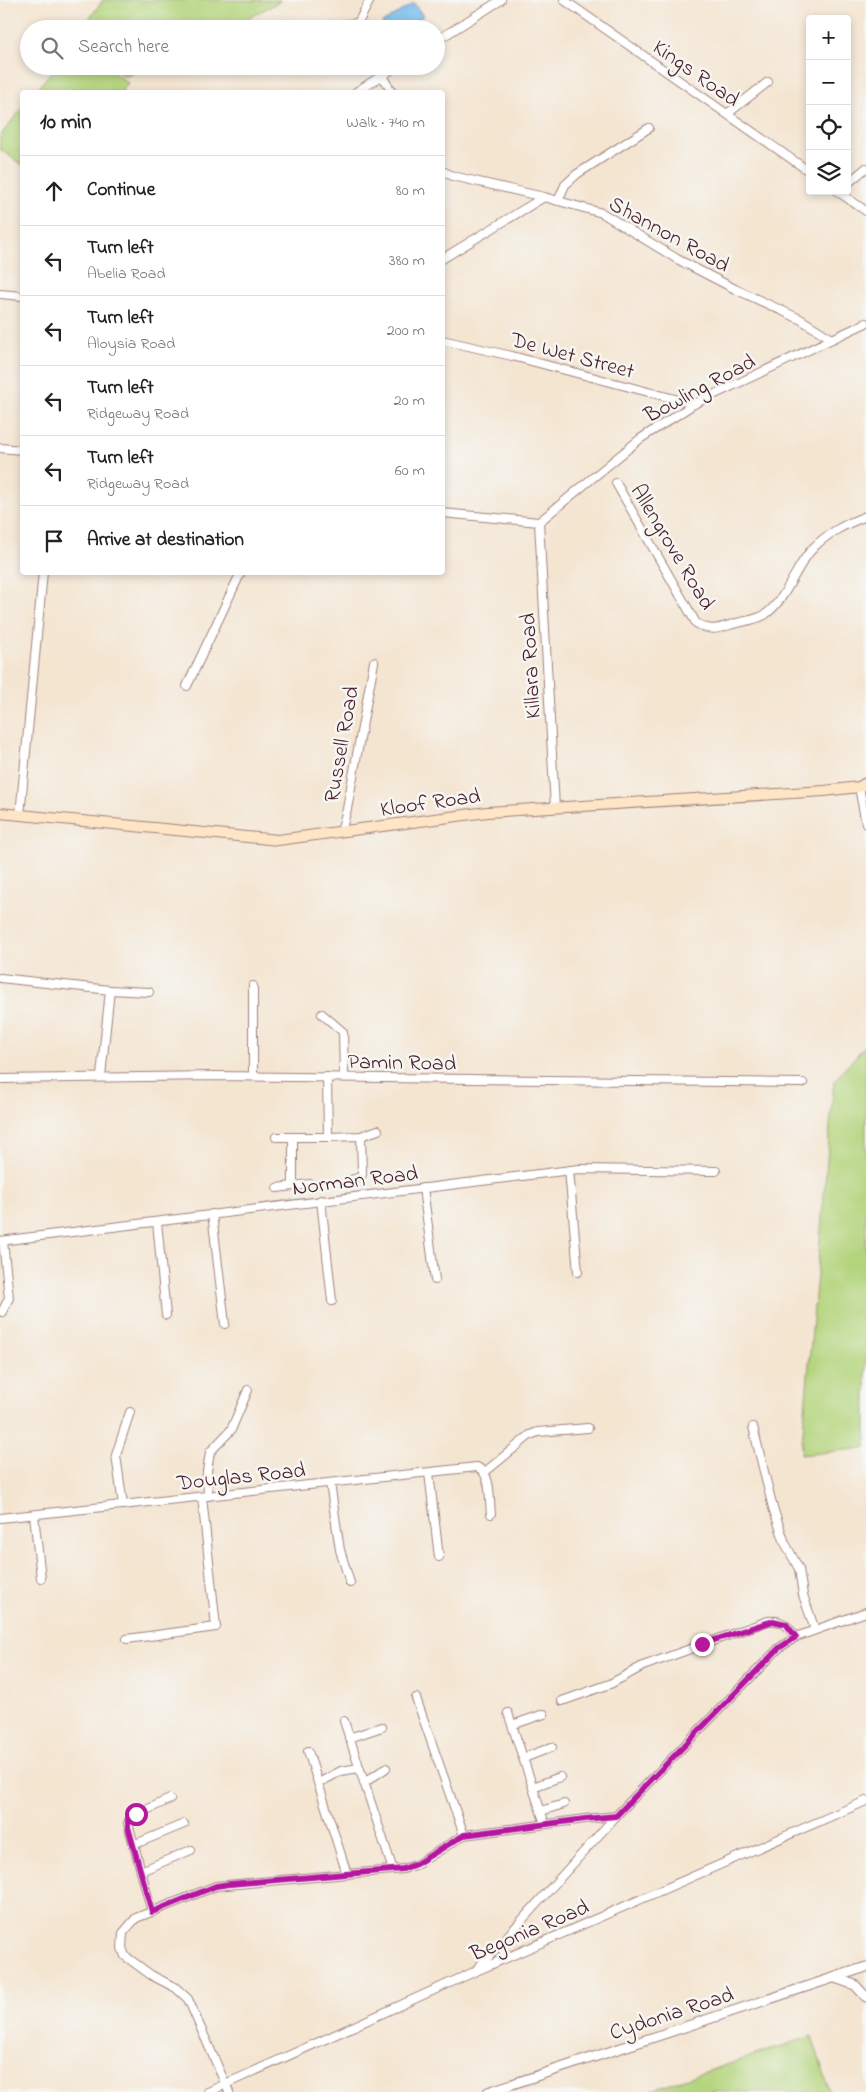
<!DOCTYPE html>
<html lang="en">
<head>
<meta charset="utf-8">
<style>
	body { margin:0; font-family:"Indie Flower",sans-serif; background:#f2f2f2; color:#222 }
	.controls { position:absolute; right:15px; top:15px; display:grid; overflow:hidden; border-radius:5px; box-shadow:0 2px 8px #0003 }
	.controls button { width:45px; height:45px; display:grid; place-items:center; padding:0; border:0; border-bottom:1px solid #e0e0e0; background:#fff; color:#222; font:25px sans-serif }
	.stop { position:absolute; width:15px; height:15px; margin:-11px; border:4px solid #b5179e; border-radius:50%; background:#fff }
	.stop.end { background:#b5179e; border-color:#fff; box-shadow:0 1px 5px #0008 }
	.list { margin:0; padding:0; list-style:none }
	h2 { display:flex; justify-content:space-between; align-items:center; height:65px; margin:0; padding:0 20px; font-size:21px }
	h2 small { font-size:16px; font-weight:400; color:#767676 }
	.list li { display:grid; grid-template-columns:32px 1fr auto; gap:15px; align-items:center; box-sizing:border-box; height:70px; padding:0 20px; border-top:1px solid #e0e0e0 }
	.list b { display:block; font-size:19px; white-space:nowrap }
	.list p { margin:0; font-size:16px; white-space:nowrap; color:#767676 }
	.list em { font-size:16px; font-style:normal; color:#767676 }
	.icon { flex:none; width:28px; height:28px; fill:none; stroke:currentColor; stroke-width:2; stroke-linecap:round; stroke-linejoin:round }
	.map { position:relative; flex:none; width:866px; height:2092px; overflow:hidden }
	.search { position:absolute; background:#fff; box-shadow:0 2px 8px #0003; left:20px; top:20px; width:425px; height:55px; display:flex; align-items:center; gap:12px; box-sizing:border-box; padding:0 18px; border-radius:28px; color:#767676; font-size:19px }
	.panel { position:absolute; background:#fff; box-shadow:0 2px 8px #0003; left:20px; top:90px; width:425px; height:485px; border-radius:5px }
	.map>svg:first-child { display:block }
	.green { fill:#b3d47b; stroke:#7e7a53 }
	.water { fill:#73bceb; stroke:#5e6e8b }
	.lines { fill:none; stroke-linecap:round; stroke-linejoin:round }
	.minor-casing { stroke:#9f827e; stroke-width:10 }
	.tertiary-casing { stroke:#9f827e; stroke-width:11 }
	.secondary-casing { stroke:#9f827e; stroke-width:12 }
	.minor { stroke:#fff; stroke-width:8 }
	.tertiary { stroke:#fff; stroke-width:9 }
	.secondary { stroke:#fde5c5; stroke-width:10 }
	.route { stroke:#b5179e; stroke-width:6 }
	.labels { text-anchor:middle; stroke-width:5; stroke-linejoin:round; paint-order:stroke }
	.street-label { font-size:22px; fill:#4a1f2b; stroke:#f6f6f2 }
</style>
</head>
<body>
<div class="map">
<svg width="866" height="2092" viewBox="0 0 866 2092">
	<rect width="100%" height="100%" fill="#f6f6f2"/>
	<filter id="ink" filterUnits="userSpaceOnUse"><feTurbulence type="fractalNoise" baseFrequency=".02" numOctaves="2"/><feDisplacementMap in="SourceGraphic" scale="10" xChannelSelector="R" yChannelSelector="G"/><feConvolveMatrix kernelMatrix="1 2 1 2 8 2 1 2 1" color-interpolation-filters="sRGB"/></filter>
	<filter id="wash" filterUnits="userSpaceOnUse"><feTurbulence type="fractalNoise" baseFrequency=".0096" numOctaves="4" result="noise"/><feDisplacementMap in="SourceGraphic" scale="20" xChannelSelector="R" yChannelSelector="G"/><feGaussianBlur stdDeviation="1.12" result="paint"/><feColorMatrix in="noise" values="0 0 0 0 0 0 0 0 0 0 0 0 0 0 0 0 0 1.4 0 .05"/><feComposite in="paint" operator="in"/></filter>
	<g filter="url(#wash)">
		<rect width="100%" height="100%" fill="#f4e5d1"/>
		<g class="green">
			<path d="M103,0H280L279,2L227,29H82Z"/>
			<path d="M56,66H104L128,83L121,92H35Z"/>
			<path d="M111,66H149L125,77Z"/>
			<path d="M22,108V165L0,149V136Z"/>
			<path d="M866,1045V1448L801,1455L834,1081Z"/>
			<path d="M812,2036L830,2092H646Z"/>
		</g>
		<path class="water" d="M414,3L423,16L402,29H385L382,23Z"/>
	</g>
	<g filter="url(#ink)">
		<g class="lines">
			<g class="minor-casing">
				<g id="minor">
					<path d="M564,0L810,172"/>
					<path d="M302,29L358,23"/>
					<path d="M360,29L358,23L370,0"/>
					<path d="M436,41L501,0"/>
					<path d="M382,76L392,92"/>
					<path d="M356,92L397,66"/>
					<path d="M727,114L768,82"/>
					<path d="M442,171L453,176L544,197L602,213L677,259L735,289L800,319L832,339"/>
					<path d="M847,184L866,168"/>
					<path d="M837,191L866,211"/>
					<path d="M558,201L565,185L577,174L649,128"/>
					<path d="M442,259L544,197"/>
					<path d="M0,294L22,296"/>
					<path d="M442,340L512,356L694,404"/>
					<path d="M0,448L22,450"/>
					<path d="M616,483L696,623C711,632 717,629 733,624C743,621 758,620 766,614C788,597 795,567 813,548C829,532 846,524 866,516"/>
					<path d="M442,513L539,522"/>
					<path d="M539,522L640,439L694,404L866,323"/>
					<path d="M539,522L555,808"/>
					<path d="M187,686L241,572"/>
					<path d="M859,787L866,824"/>
					<path d="M20,815L43,572"/>
					<path d="M341,832L347,809L374,662"/>
					<path d="M0,978L110,990L101,1076"/>
					<path d="M253,986V1076"/>
					<path d="M110,990L149,992"/>
					<path d="M322,1014L343,1032L344,1077"/>
					<path d="M327,1077L328,1137L361,1136L378,1130"/>
					<path d="M0,1079L216,1076L803,1083"/>
					<path d="M276,1137H328"/>
					<path d="M293,1137V1186L310,1184"/>
					<path d="M569,1170L578,1272"/>
					<path d="M347,1181L361,1177L362,1174L361,1136"/>
					<path d="M277,1188L293,1186"/>
					<path d="M423,1188L435,1280"/>
					<path d="M321,1200L332,1301"/>
					<path d="M212,1214L225,1324"/>
					<path d="M157,1222L166,1315"/>
					<path d="M0,1241L579,1169L716,1171"/>
					<path d="M2,1312L9,1298L3,1241"/>
					<path d="M753,1427L773,1508L785,1543L799,1569L803,1595L815,1630"/>
					<path d="M485,1472L530,1435L538,1432L588,1428"/>
					<path d="M429,1473L439,1557"/>
					<path d="M330,1483L340,1550L350,1583"/>
					<path d="M208,1496L207,1471L210,1452L231,1430L248,1390"/>
					<path d="M123,1505L116,1455L130,1412"/>
					<path d="M34,1515L41,1578"/>
					<path d="M0,1518L477,1467C492,1473 489,1500 491,1514"/>
					<path d="M127,1639L216,1627L202,1497"/>
					<path d="M416,1698L464,1835"/>
					<path d="M562,1701L610,1684L643,1666L768,1621C782,1619 788,1626 796,1637"/>
					<path d="M508,1713L545,1824"/>
					<path d="M344,1721L393,1870"/>
					<path d="M512,1725L544,1714"/>
					<path d="M349,1738L382,1727"/>
					<path d="M308,1751L347,1874"/>
					<path d="M524,1758L552,1747"/>
					<path d="M324,1780L341,1771L359,1768"/>
					<path d="M364,1783L386,1768"/>
					<path d="M533,1787L560,1777"/>
					<path d="M541,1811L564,1804"/>
					<path d="M133,1845L184,1824"/>
					<path d="M141,1871L191,1850"/>
					<path d="M152,1912L128,1823L131,1817L170,1799"/>
					<path d="M504,1959L503,1941L616,1816L779,1648L796,1637L866,1612"/>
					<path d="M476,1970L503,1941"/>
					<path d="M208,2092L474,1972L866,1801"/>
					<path d="M229,2092L188,1999L176,1988L151,1975L125,1956L122,1948L123,1933L136,1918L216,1886L403,1869L416,1865L464,1835L585,1819L616,1816"/>
				</g>
			</g>
			<g class="tertiary-casing">
				<g id="tertiary">
					<path d="M835,1978L855,1985L866,1997"/>
					<path d="M488,2092L866,1967"/>
				</g>
			</g>
			<g class="secondary-casing">
				<path id="secondary" d="M0,813L278,840L487,812L824,791L859,787L866,783"/>
			</g>
			<use href="#minor" class="minor"/>
			<use href="#tertiary" class="tertiary"/>
			<use href="#secondary" class="secondary"/>
		</g>
	</g>
	<g class="lines" filter="url(#ink)">
		<path class="route" d="M136,1814L128,1820V1827L152,1912L216,1886L230,1884L403,1869L416,1864L464,1835L585,1819L616,1816L779,1648L796,1637L786,1624L773,1621L702,1644"/>
	</g>
	<g class="labels">
		<g class="street-label">
			<text transform="translate(697 72) rotate(35)" y="8">Kings Road</text>
			<text transform="translate(670 233) rotate(29)" y="8">Shannon Road</text>
			<text transform="translate(573 354) rotate(15)" y="8">De Wet Street</text>
			<text transform="translate(699 387) rotate(-28)" y="8">Bowling Road</text>
			<text transform="translate(674 546) rotate(59)" y="8">Allengrove Road</text>
			<text transform="translate(529 666) rotate(-93)" y="8">Killara Road</text>
			<text transform="translate(340 744) rotate(-80)" y="8">Russell Road</text>
			<text transform="translate(430 801) rotate(-8)" y="8">Kloof Road</text>
			<text transform="translate(402 1061) rotate(1)" y="8">Pamin Road</text>
			<text transform="translate(355 1179) rotate(-7)" y="8">Norman Road</text>
			<text transform="translate(241 1475) rotate(-6)" y="8">Douglas Road</text>
			<text transform="translate(529 1929) rotate(-23)" y="8">Begonia Road</text>
			<text transform="translate(671 2012) rotate(-18)" y="8">Cydonia Road</text>
		</g>
	</g>
</svg>
<div class="controls">
<button>+</button>
<button>−</button>
<button><svg class="icon" aria-label="locate" viewBox="0 0 24 24"><circle cx="12" cy="12" r="6"/><path d="M12 2v4M12 18v4M2 12h4M18 12h4"/></svg></button>
<button><svg class="icon" aria-label="layers" viewBox="0 0 24 24"><path d="M12 4l9 5-9 5-9-5zM3 14l9 5 9-5"/></svg></button>
</div>
<div class="stop" style="left:136px;top:1814px"></div>
<div class="stop end" style="left:702px;top:1644px"></div>
<div class="search"><svg class="icon" aria-label="search" viewBox="0 0 24 24"><circle cx="10" cy="10" r="6"/><path d="M15 15l6 6"/></svg>Search here</div>
<section class="panel">
<h2>10 min<small>Walk · 740 m</small></h2>
<ul class="list">
<li><svg class="icon" aria-label="ahead" viewBox="0 0 24 24"><path d="M12 20V5M6 11l6-6 6 6"/></svg><div><b>Continue</b></div><em>80 m</em></li>
<li><svg class="icon" aria-label="left" viewBox="0 0 24 24"><path d="M17 20v-9H6M10 6l-5 5 5 5"/></svg><div><b>Turn left</b><p>Abelia Road</p></div><em>380 m</em></li>
<li><svg class="icon" aria-label="left" viewBox="0 0 24 24"><path d="M17 20v-9H6M10 6l-5 5 5 5"/></svg><div><b>Turn left</b><p>Aloysia Road</p></div><em>200 m</em></li>
<li><svg class="icon" aria-label="left" viewBox="0 0 24 24"><path d="M17 20v-9H6M10 6l-5 5 5 5"/></svg><div><b>Turn left</b><p>Ridgeway Road</p></div><em>20 m</em></li>
<li><svg class="icon" aria-label="left" viewBox="0 0 24 24"><path d="M17 20v-9H6M10 6l-5 5 5 5"/></svg><div><b>Turn left</b><p>Ridgeway Road</p></div><em>60 m</em></li>
<li><svg class="icon" aria-label="arrive" viewBox="0 0 24 24"><path d="M6 21V4h12l-3 4 3 4H6"/></svg><div><b>Arrive at destination</b></div></li>
</ul>
</section>
</div>
</body>
</html>
